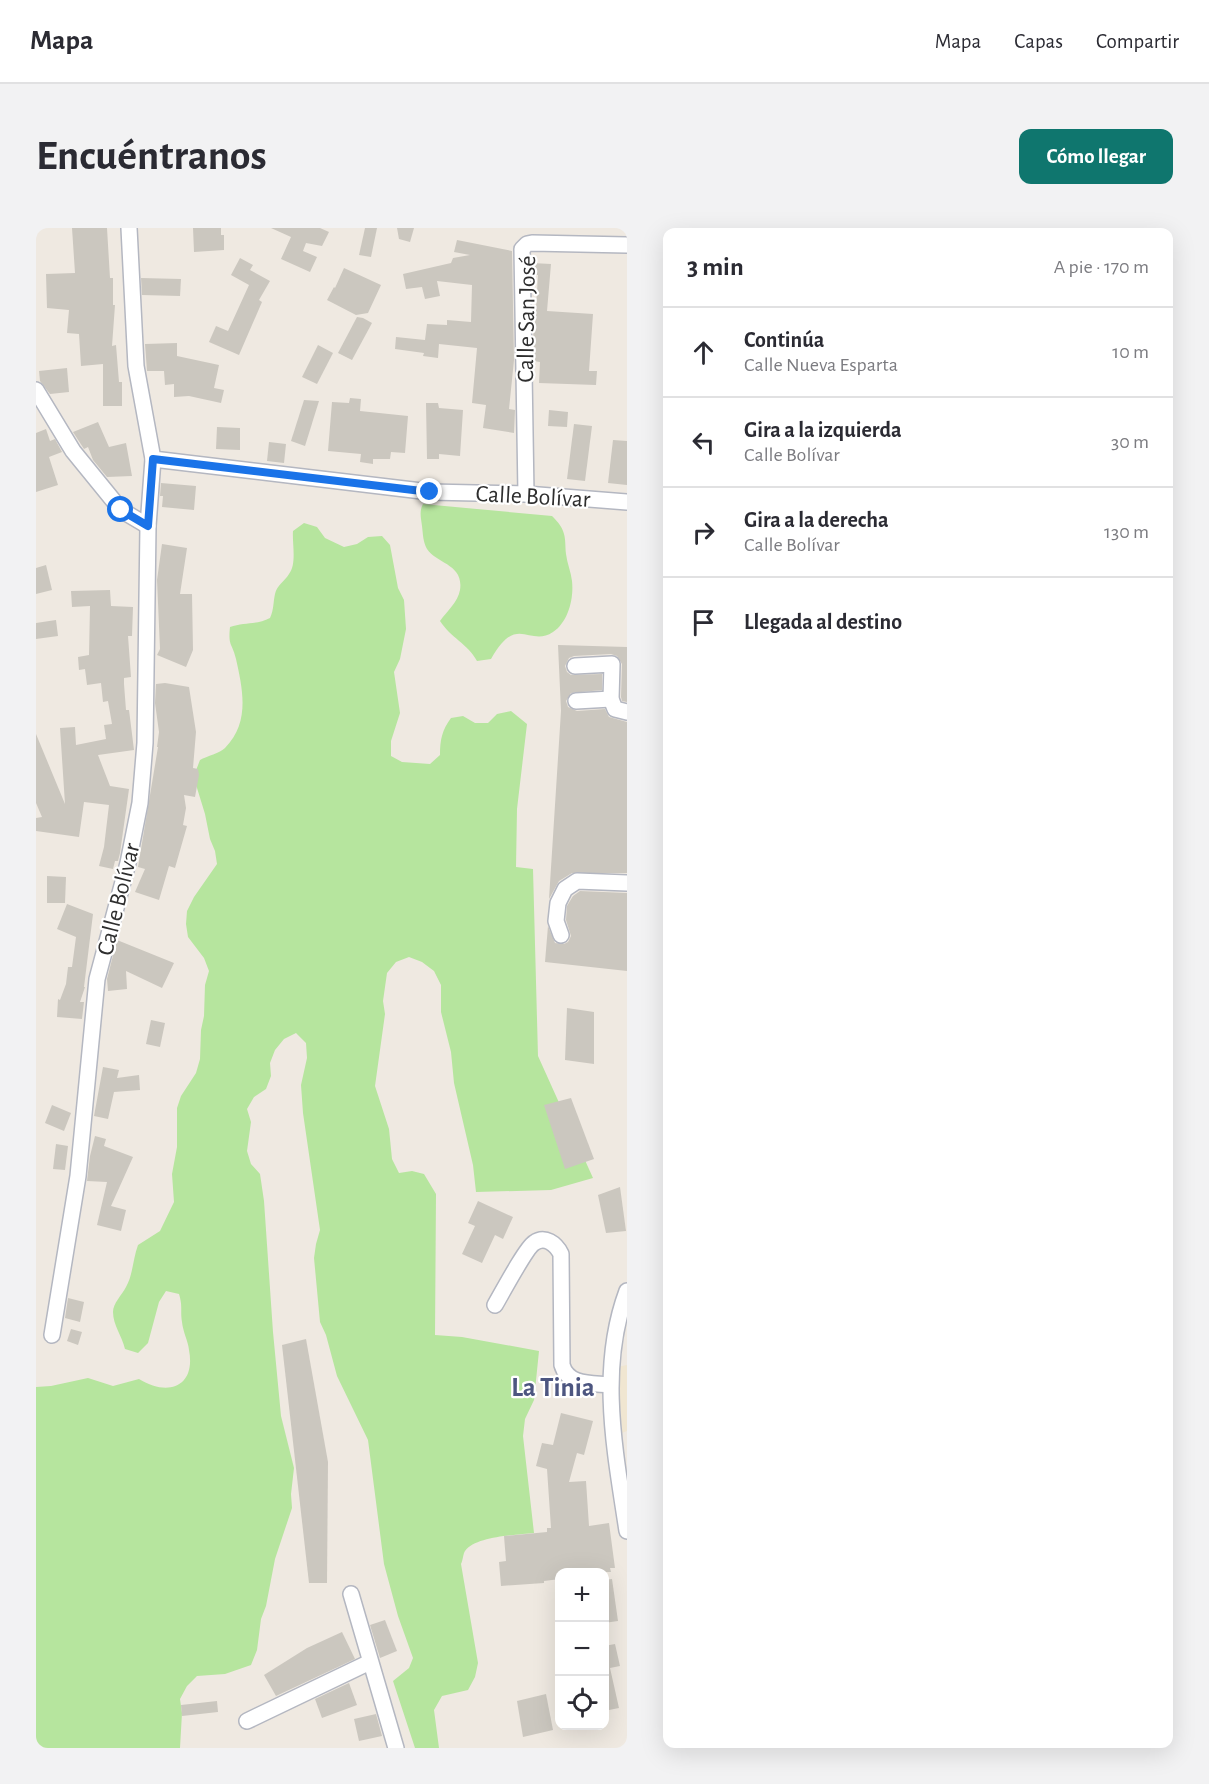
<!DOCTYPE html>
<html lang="es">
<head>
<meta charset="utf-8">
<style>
	body { margin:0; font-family:"Alegreya Sans",sans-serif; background:#f2f2f3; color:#2b2b33 }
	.controls { position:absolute; right:18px; bottom:18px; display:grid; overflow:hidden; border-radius:12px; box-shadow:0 6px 24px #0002 }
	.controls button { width:54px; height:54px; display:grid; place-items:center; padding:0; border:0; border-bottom:2px solid #e1e1e2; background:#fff; color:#2b2b33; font:30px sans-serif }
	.stop { position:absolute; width:18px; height:18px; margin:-14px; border:4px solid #1a73e8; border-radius:50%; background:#fff }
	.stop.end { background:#1a73e8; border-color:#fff; box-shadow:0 2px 6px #0008 }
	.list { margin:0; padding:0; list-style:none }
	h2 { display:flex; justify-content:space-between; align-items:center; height:78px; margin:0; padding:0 24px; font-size:26px }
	h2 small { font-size:20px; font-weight:400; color:#7c7c81 }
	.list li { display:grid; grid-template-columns:39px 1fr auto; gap:18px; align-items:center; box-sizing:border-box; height:90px; padding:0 24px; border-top:2px solid #e1e1e2 }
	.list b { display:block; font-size:22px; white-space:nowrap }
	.list p { margin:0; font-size:20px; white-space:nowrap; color:#7c7c81 }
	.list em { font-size:20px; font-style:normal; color:#7c7c81 }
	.icon { flex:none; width:33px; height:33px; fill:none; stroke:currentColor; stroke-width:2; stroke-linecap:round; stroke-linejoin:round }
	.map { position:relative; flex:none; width:591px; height:1520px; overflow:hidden; border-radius:12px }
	header { display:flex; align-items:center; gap:36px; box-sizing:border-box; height:84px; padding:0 30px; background:#fff; border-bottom:2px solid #e1e1e2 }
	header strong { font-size:28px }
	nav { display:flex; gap:33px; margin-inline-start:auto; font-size:21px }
	.intro { display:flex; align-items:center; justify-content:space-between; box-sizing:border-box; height:144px; padding:0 36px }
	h1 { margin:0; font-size:42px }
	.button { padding:15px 27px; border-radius:12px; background:#0f766e; color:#fff; font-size:21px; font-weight:700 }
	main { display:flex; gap:36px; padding:0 36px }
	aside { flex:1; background:#fff; border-radius:12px; box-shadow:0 6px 24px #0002 }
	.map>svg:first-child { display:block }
	.education { fill:#f0e6d1 }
	.green { fill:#b6e59e }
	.building { fill:#cbc7bf }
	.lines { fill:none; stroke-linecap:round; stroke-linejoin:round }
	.minor-casing { stroke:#b4b7c1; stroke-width:18 }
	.minor { stroke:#fff; stroke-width:15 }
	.route { stroke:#1a73e8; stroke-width:8 }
	.labels { text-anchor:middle; stroke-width:4.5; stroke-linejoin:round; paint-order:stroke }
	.street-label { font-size:24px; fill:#2e2e2e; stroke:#fff }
	.quarter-label { font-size:27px; font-weight:bold; fill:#4d5680; stroke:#fff }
</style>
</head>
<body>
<header>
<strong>Mapa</strong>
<nav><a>Mapa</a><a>Capas</a><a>Compartir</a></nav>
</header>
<div class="intro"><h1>Encuéntranos</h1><a class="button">Cómo llegar</a></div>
<main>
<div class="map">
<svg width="591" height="1520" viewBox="0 0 591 1520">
	<rect width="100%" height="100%" fill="#efe9e1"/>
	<path class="education" d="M591,1137V1203L586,1205L581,1139Z"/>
	<g class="green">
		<path d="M387,276L516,288C520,292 525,297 527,303C530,310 529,318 530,326C531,335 535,344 536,353C538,371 532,394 517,404C493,420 481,384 455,431L441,433C431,415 415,410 404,393C411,383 422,374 424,362C428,336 401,336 391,321C387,314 387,306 386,298C385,290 383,283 387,276Z"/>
		<path d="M268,295L281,299L289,310L308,319L321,316L332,309L346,308L354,317L362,360L368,372L370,401L364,431L358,444L364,485L355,513V528L366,534L394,536L404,527C404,512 406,502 415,490L427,488L439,495H452L461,486L475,483L491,496L481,581L480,639L497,641L502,828L557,950L515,962L440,964L437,937L418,855L415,824L405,784V757L398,743L386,734L373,729L360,734L351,745L347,773L349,786L339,858L353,901L356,931L363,945L376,943L388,946L400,966L399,1107L426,1109L503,1123L498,1172L489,1191L487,1208L498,1305C481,1307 440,1308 429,1323C427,1326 427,1332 425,1336L442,1435L439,1449L432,1462L406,1468L398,1482L403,1520H379L357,1453L373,1440L377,1430L362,1388L348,1336L332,1212L301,1148L290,1107L284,1094L278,1030L280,1016L284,1002L267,885L265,857L271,830L270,815L260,805L248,811L239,822L234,835L235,848L230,861L218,869L211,881L215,894L211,923L215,936L224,946L228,973L237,1104L245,1188L258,1240L255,1266L256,1280L239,1331L230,1378L225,1391L221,1422L215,1437L189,1446L161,1448L151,1458L144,1471L146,1485L144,1520H0V1159L15,1158L52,1150L77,1158L103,1151C132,1169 160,1159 153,1122C152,1113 147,1104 146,1094C144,1082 147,1079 143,1066L130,1063L123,1074L112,1115L102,1125L89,1121C86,1108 77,1097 77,1084C77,1075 86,1067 90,1059C97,1047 97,1030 102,1017L124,1003L138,974L136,946L141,919V880L145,868L160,845L164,831L165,802L168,788L169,757L173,743L168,730L152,709L150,696L151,683L158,669L181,636L179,623L174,611L169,586L161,560L159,545L164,532C171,528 184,525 189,520C214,495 207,462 200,431C196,414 192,419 194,399C208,394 221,397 234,390C238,381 237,375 239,366C241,357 249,353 253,346C261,336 256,315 257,303Z"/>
	</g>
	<g class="building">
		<path d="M36,0H71L74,50H77V77H79L76,118L80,117L83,154H86V178H67V136L45,138L43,106L31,105L33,82L11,80L10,46L39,45Z"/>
		<path d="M157,0H185V7H188V22L158,24Z"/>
		<path d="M235,0H284L293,4L286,18L270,15L267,23L281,29L274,44L245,31L255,9Z"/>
		<path d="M329,0H341L335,29L323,27Z"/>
		<path d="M361,0H378L374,14L363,11Z"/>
		<path d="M421,12L476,23L478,132L473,181L479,182L478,205L447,200L450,177L436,175L441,120L403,116L402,130L387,128L388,125L359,121L360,109L389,112L391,96L411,97V92L435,94L436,57L401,53L404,68L389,71L386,59L370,61L367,46L415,35L417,30L434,27L418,24Z"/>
		<path d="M204,30L217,37L214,42L234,53L223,72L226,74L203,127L173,114L180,98L192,103L213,57L195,47Z"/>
		<path d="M496,35L515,36L511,83L557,86L553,143H561L560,157L503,155L504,134L498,133L497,97H499L502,47H496Z"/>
		<path d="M308,40L345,57L332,85L320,87L291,72L298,59L299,60Z"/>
		<path d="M105,50L145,51L144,68L106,67Z"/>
		<path d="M321,89L327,90L336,95L316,132L302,125Z"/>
		<path d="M141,115V128L183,137L178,160L188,162L185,175L153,168L138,169V156L129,157L128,143H111L109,116Z"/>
		<path d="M282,117L297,125L281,156L266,149Z"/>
		<path d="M31,140L33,164L14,166L4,153L3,143Z"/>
		<path d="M314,170L325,171L324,183L372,188L369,225L355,224L354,231H337V236L324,234L325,226L292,223L296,174L313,175Z"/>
		<path d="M268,172L283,173L269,218L255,213Z"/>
		<path d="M390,175H402L403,180L427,182L424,228L403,226V231H391Z"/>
		<path d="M513,182L532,184L531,199L512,198Z"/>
		<path d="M62,194L73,219L90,215L96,248L71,249L57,232L52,219L48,221L37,204Z"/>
		<path d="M538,196L556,198L549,253L531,251Z"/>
		<path d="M181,199L204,200V222L180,221Z"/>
		<path d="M10,201L14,213L19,211L26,224L13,229L22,257L0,264V205Z"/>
		<path d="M577,212L591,213V257L572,255Z"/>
		<path d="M233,214L250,216L248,235L231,233Z"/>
		<path d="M125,255L160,258L158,282L126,279L127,268H124Z"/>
		<path d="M126,316L151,320L144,366H156L157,422L150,439L121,427L124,421L121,352Z"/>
		<path d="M10,337L16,362L0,366V340Z"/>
		<path d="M74,362L75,378L97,379L96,408H92L95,449L88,450V456L90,482H93L98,522L62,527L74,558L93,561L84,625L82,633H79L77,641L63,638L68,619L73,577L48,574L43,609L0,603V590L6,589L0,575V506L29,576L24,500L39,499L40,517L70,511L68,497L76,496L72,473L67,474L65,455L51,457L49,441L43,442L42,429L53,427L54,378L36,379L35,363Z"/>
		<path d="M20,392L22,408L0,411V395Z"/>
		<path d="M522,417L591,419V474L586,473L585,469L586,436L581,428L575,426L538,428L533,430L529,438L531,444L535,447L566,446V462L535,465L530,473L532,479L541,483L569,481L573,489L591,494V645H536L523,653L513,671L525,483Z"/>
		<path d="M129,455L153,459L160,504L157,540L162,541L163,547L159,569L148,567L150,580L147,597L151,598L139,640L133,638L123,672L99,664L109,641L102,639L122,519H121L123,504L119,475L120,456Z"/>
		<path d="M11,648L30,649L29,675H11Z"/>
		<path d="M544,663L591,665V743L509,734L512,698L519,715L528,716L532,714L535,708L530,692L531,678L537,668Z"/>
		<path d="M31,676L57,686L48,759H49L44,774H48L46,791L21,789L22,771L24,772L30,756L32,739H36L40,709L21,701Z"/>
		<path d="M81,712L138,735L126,760L90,743L91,761L72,763L71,751Z"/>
		<path d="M531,780L558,784V836L529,832Z"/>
		<path d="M115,792L129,795L124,819L110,816Z"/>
		<path d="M67,839L83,842L81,850L103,847L104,862L78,864L72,891L58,888Z"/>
		<path d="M535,870L558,931L529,941L508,877Z"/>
		<path d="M16,877L35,885L28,903L9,895Z"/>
		<path d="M59,908L70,911L68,918L97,929L75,978L90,982L85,1003L61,997L71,954L51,953L54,928Z"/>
		<path d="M20,916L32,918L29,942L17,941Z"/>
		<path d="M584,959L590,1003L570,1005L562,967Z"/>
		<path d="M442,973L477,989L467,1011L459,1007L446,1035L426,1026L439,998L432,995Z"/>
		<path d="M32,1070L48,1074L44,1094L29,1090Z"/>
		<path d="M35,1101L46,1104L42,1117L31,1113Z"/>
		<path d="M270,1111L292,1234L291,1355H273L246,1117Z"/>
		<path d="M525,1185L557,1193L548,1227L541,1225L533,1254L550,1253L553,1298L573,1295L579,1340H574L575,1344H524V1351L508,1353V1355L465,1358L463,1334L470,1333L468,1308L511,1304V1300H515L511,1241L500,1238L506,1215L517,1217Z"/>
		<path d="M576,1351L582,1393L568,1395V1352Z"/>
		<path d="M349,1392L361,1423L344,1430L334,1397Z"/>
		<path d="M306,1404L319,1431L240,1468L228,1447L271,1420Z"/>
		<path d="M579,1416L584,1438L574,1440L583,1480L568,1483V1418Z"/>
		<path d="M313,1455L321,1477L286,1490L279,1471Z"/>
		<path d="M510,1466L517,1502L487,1509L481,1473Z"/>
		<path d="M181,1473L182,1484L146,1488L145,1477Z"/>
		<path d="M340,1486L346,1508L323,1513L318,1491Z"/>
	</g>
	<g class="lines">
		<g class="minor-casing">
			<g id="minor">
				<path d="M93,0L100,138L117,231L394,264L490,266L591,274"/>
				<path d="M0,162L37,223L85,282L112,298"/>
				<path d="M490,266L486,21L491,16L496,15L591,17"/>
				<path d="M539,438L576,436L575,471L579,481L591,484"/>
				<path d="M540,473L575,471"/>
				<path d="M525,707L520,693L522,675L529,661L541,653L591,655"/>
				<path d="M591,1063C562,1141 579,1223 591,1303"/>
				<path d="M459,1077C466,1065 490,1020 498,1015C509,1007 520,1016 525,1026L526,1137C532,1158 556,1155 574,1157"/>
				<path d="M16,1107L42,948L61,751L92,635L104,575L109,515L112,298L117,231"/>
				<path d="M315,1366L360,1520"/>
				<path d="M211,1493L334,1434"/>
			</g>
		</g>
		<use href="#minor" class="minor"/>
	</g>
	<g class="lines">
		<path class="route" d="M85,282L112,298L117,231L394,264"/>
	</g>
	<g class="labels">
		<g class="street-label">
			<text transform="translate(490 91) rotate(-89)" y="8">Calle San José</text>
			<text transform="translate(497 268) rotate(3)" y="8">Calle Bolívar</text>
			<text transform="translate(82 671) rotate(-76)" y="8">Calle Bolívar</text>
		</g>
		<g class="quarter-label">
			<text x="517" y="1168">La Tinia</text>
		</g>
	</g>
</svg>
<div class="controls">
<button>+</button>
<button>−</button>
<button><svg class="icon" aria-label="locate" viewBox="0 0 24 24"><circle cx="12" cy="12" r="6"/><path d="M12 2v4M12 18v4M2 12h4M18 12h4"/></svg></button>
</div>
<div class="stop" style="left:85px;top:282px"></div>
<div class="stop end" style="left:394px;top:264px"></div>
</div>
<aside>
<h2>3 min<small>A pie · 170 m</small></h2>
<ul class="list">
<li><svg class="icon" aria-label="ahead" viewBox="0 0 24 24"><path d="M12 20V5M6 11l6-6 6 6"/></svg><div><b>Continúa</b><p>Calle Nueva Esparta</p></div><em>10 m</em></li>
<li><svg class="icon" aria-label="left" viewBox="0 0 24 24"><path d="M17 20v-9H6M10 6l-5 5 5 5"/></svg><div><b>Gira a la izquierda</b><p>Calle Bolívar</p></div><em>30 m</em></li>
<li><svg class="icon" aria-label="right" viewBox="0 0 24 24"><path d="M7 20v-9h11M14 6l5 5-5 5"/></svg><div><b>Gira a la derecha</b><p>Calle Bolívar</p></div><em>130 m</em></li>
<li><svg class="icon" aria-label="arrive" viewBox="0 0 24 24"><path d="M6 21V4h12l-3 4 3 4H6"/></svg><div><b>Llegada al destino</b></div></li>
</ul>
</aside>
</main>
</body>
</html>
